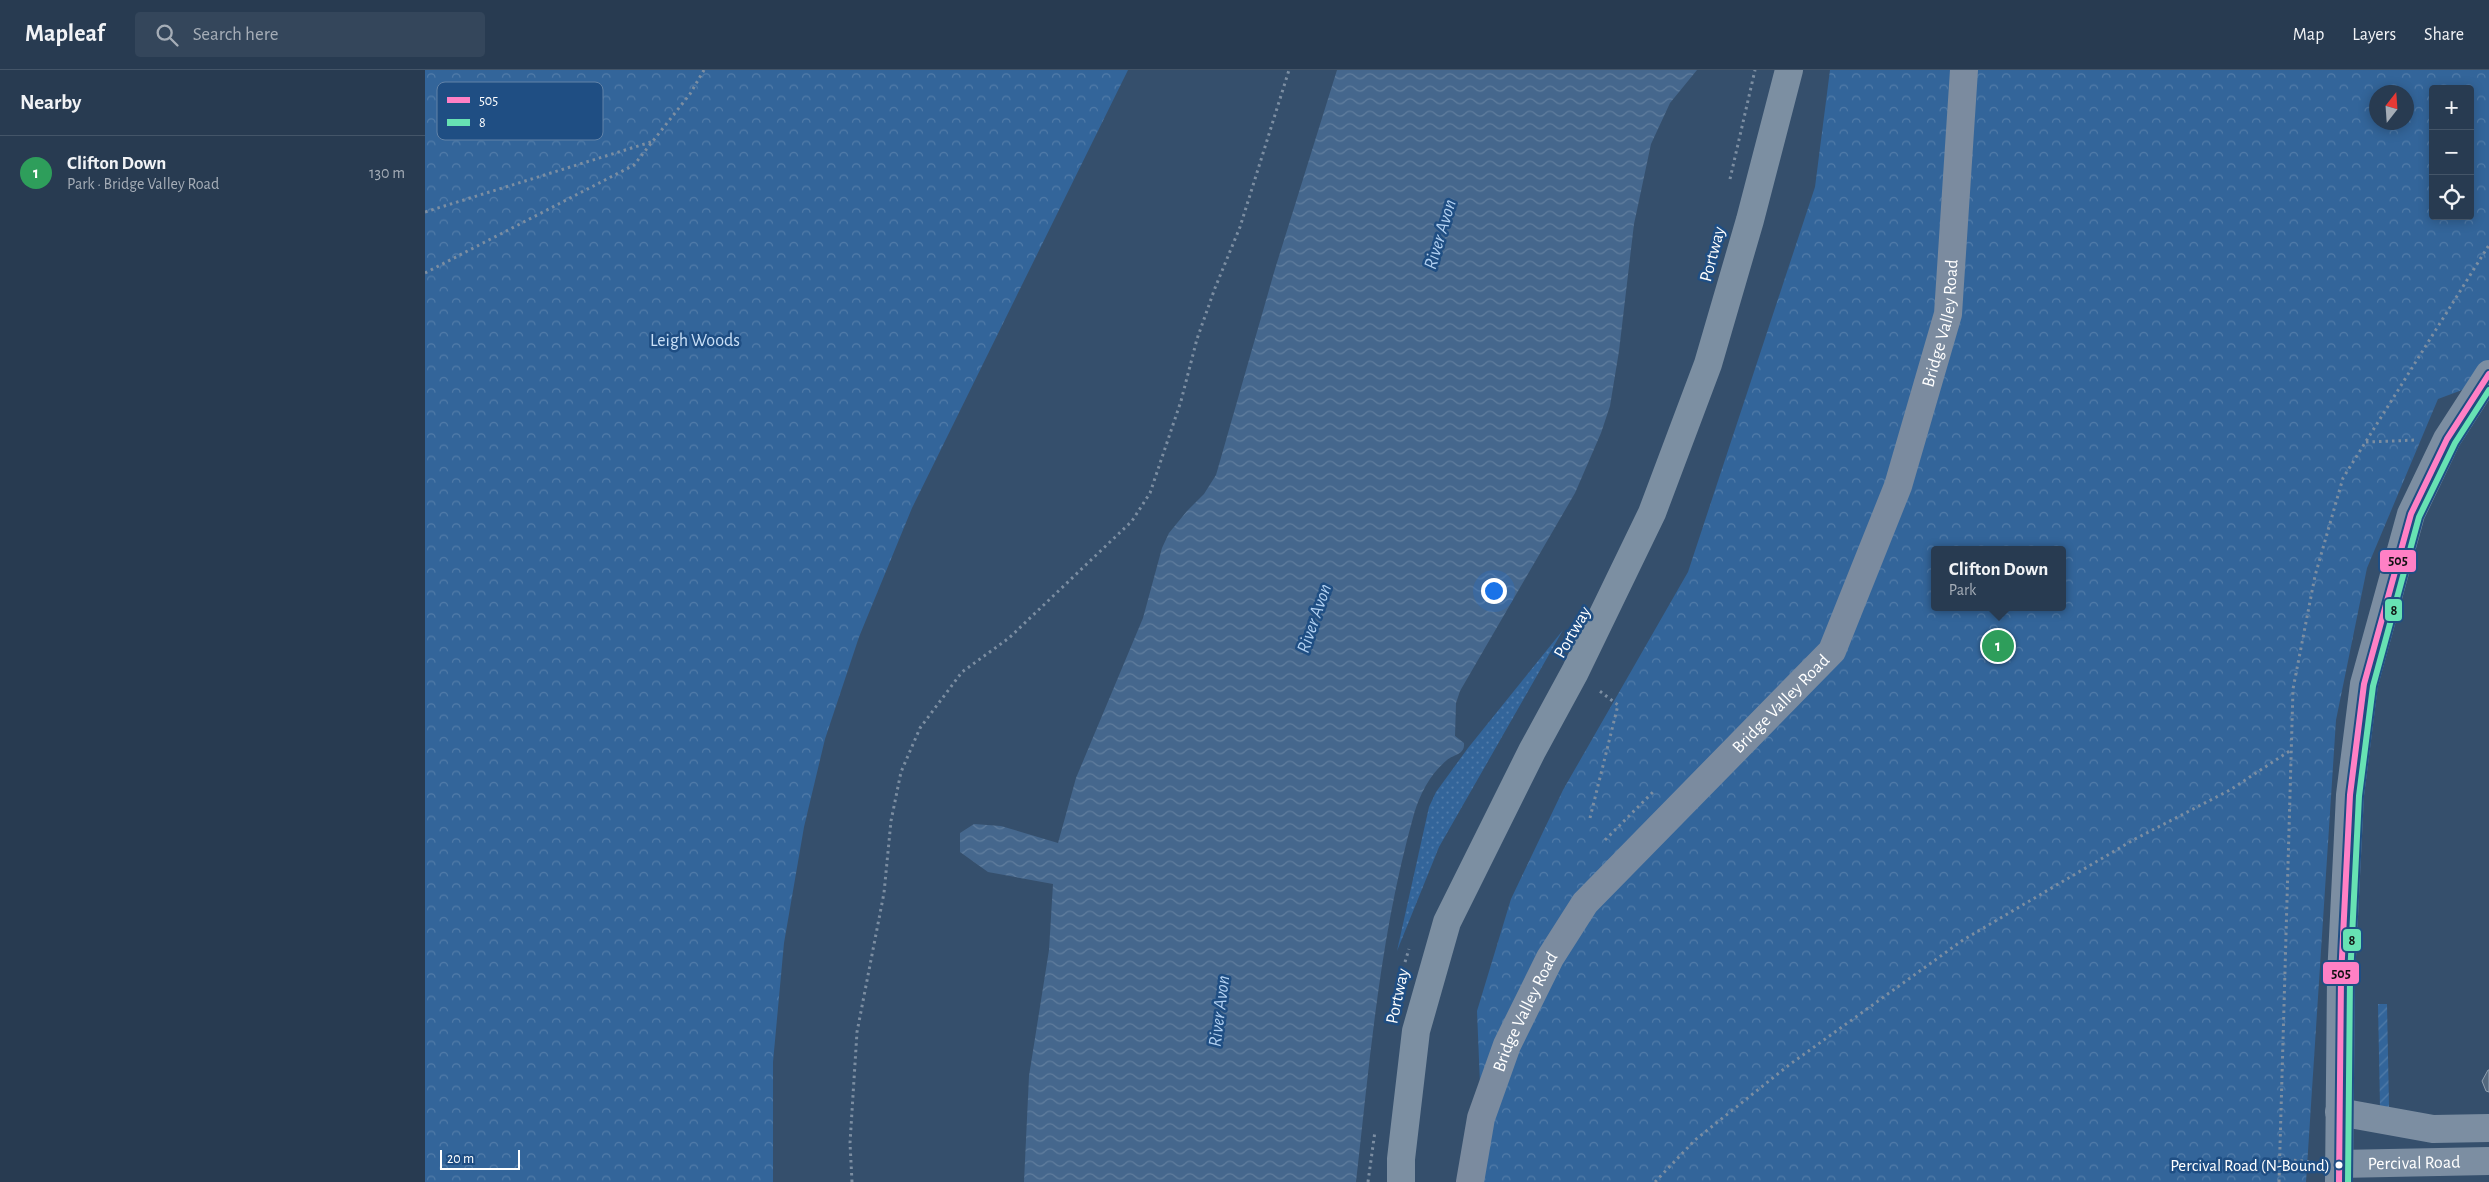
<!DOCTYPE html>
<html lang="en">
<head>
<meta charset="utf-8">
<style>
	body { margin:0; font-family:"Alegreya Sans",sans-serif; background:#34465b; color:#f1f3f6 }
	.controls { position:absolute; right:15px; top:15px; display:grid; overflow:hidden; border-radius:5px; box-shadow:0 2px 12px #0003 }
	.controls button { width:45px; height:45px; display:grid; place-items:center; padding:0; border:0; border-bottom:1px solid #445568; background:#283b51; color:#f1f3f6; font:25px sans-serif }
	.compass { position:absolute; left:1944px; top:15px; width:45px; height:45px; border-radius:50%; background:#283b51; box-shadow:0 2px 12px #0003; rotate:17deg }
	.scale { position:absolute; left:15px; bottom:12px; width:80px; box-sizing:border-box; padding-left:5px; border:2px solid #fff; border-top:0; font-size:14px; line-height:18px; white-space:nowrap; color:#fff; -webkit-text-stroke:4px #1f4e83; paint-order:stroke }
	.you { position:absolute; left:1068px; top:520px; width:18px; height:18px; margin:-12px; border:4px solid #fff; border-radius:50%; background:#1a73e8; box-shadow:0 0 0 8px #1a73e833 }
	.badge { display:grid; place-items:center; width:32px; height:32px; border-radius:50%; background:#b8c1cc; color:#fff; font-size:16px; font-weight:700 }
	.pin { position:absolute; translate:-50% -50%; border:2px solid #fff; box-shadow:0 1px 5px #0006 }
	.popup { position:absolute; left:1506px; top:476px; width:135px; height:65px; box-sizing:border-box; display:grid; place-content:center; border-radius:5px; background:#283b51; filter:drop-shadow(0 1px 4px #0005); font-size:16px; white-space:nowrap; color:#a5adb7 }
	.popup b { font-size:19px; color:#f1f3f6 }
	.popup::after { content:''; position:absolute; left:50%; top:100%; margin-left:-10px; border:10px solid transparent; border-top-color:#283b51 }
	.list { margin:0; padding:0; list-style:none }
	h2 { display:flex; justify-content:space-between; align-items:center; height:65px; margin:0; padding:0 20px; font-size:21px }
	h2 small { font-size:16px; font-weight:400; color:#a5adb7 }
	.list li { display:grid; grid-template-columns:32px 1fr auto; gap:15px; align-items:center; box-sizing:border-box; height:75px; padding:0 20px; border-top:1px solid #445568 }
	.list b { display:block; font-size:19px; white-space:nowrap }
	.list p { margin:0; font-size:16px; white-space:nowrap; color:#a5adb7 }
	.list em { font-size:16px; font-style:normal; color:#a5adb7 }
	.icon { flex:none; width:28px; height:28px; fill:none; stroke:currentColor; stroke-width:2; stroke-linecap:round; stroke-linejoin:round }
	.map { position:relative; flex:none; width:2064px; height:1112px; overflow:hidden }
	header { display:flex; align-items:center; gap:30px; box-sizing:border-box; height:70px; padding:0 25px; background:#283b51; border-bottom:1px solid #445568 }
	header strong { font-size:24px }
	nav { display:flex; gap:28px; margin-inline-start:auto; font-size:18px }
	.search { width:350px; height:45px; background:#34465b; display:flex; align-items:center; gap:12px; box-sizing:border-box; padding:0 18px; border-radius:5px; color:#a5adb7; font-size:19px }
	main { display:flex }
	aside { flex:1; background:#283b51 }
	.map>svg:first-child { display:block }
	.grass { fill:url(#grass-dots) }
	.forest { fill:url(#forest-crowns); fill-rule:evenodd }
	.garden { fill:url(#garden-furrows) }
	.water { fill:url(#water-waves) }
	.building { fill:#53687e; stroke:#8f9fb0 }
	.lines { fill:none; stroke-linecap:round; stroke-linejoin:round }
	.path { stroke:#7c8ea2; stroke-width:3; stroke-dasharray:2.5 4; stroke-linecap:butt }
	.minor { stroke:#7c8ea2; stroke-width:28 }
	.major { stroke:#7b8b9f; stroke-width:28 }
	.highway { stroke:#7c8fa2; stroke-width:28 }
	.bus-1-casing { stroke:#1f4e83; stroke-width:10 }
	.bus-2-casing { stroke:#1f4e83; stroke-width:10 }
	.bus-1 { stroke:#ff80c5; stroke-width:6 }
	.bus-2 { stroke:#67e2b3; stroke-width:6 }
	.bus-dot { fill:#fff; stroke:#1f4e83; stroke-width:2 }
	.labels { text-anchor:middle; stroke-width:5; stroke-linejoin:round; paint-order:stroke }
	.bus-label { font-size:17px; fill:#fff; stroke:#1f4e83; text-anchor:end }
	.street-label { font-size:18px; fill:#fff; stroke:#1f4e83 }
	.park-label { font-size:18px; fill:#cae0f7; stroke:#1f4e83 }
	.water-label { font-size:19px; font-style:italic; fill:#b1d0f1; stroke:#1f4e83 }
	.key { fill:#1f4e83; stroke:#6283a8; stroke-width:1 }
	.key-label { font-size:14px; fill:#fff }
	.line-badge { stroke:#1f4e83; stroke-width:2 }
	.pale-badge-label { font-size:14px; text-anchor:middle; font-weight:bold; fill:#111 }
</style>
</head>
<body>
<header>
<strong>Mapleaf</strong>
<div class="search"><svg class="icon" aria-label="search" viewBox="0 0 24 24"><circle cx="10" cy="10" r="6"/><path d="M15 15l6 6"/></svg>Search here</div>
<nav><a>Map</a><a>Layers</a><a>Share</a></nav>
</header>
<main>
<aside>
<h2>Nearby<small></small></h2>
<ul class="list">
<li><span class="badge" style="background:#2e9e5b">1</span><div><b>Clifton Down</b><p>Park · Bridge Valley Road</p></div><em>130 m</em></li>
</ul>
</aside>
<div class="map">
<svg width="2064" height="1112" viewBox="0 0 2064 1112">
	<defs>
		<pattern id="grass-dots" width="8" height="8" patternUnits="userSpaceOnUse" patternTransform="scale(1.25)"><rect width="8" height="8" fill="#33659a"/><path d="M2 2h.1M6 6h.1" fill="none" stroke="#527ca9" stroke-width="1.8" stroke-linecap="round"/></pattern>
		<pattern id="forest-crowns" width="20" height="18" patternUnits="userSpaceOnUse" patternTransform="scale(1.25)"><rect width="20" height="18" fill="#33659a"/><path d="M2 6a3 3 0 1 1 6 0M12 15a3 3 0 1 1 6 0" fill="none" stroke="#527ca9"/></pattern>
		<pattern id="garden-furrows" width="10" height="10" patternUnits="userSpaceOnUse" patternTransform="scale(1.25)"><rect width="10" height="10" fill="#33659a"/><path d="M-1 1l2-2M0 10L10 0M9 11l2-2" fill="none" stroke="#527ca9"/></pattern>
		<pattern id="water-waves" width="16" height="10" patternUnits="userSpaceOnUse" patternTransform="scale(1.25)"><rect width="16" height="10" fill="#45678d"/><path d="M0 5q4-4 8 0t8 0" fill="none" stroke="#617e9e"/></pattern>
	</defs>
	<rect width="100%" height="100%" fill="#354f6c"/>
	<path class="grass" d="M1138,560L1014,777L972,881L1004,737L1011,722L1043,678Z"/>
	<g class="forest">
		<path d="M0,0H703L487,438L434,567L400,669L379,757L359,873L348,992V1112H0Z"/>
		<path d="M1405,0H2064V310L2013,329L1942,498L1911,650L1881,1112H1059L1052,941L1086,829L1138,720L1263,502L1390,117ZM2008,19H2045V146H2008ZM1952,22H1982V52H1952ZM1509,480H1637V537H1509Z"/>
	</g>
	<path class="garden" d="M1953,934H1962L1964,1037H1955Z"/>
	<path class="water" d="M912,0H1272L1245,33L1226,74L1209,154L1194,281L1185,336L1176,363L1150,423L1035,621L1031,633L1030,666L1039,673C1040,685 1029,684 1022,690C1005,704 995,724 989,744C955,864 945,989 931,1112H599L604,1006L624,880L628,814L563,802L535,782V763L549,754L576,756L633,773L651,708L718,548L737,478L744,463L762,441L779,424L791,405L850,199Z"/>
	<path class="building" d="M2063,1000H2064V1022L2061,1021L2057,1011Z"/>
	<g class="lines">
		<g class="path">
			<path d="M1305,109L1330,0"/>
			<path d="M0,142L226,72"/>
			<path d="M0,203L209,95L265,24L279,0"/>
			<path d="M1941,372L1992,370"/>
			<path d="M1165,748L1193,635L1172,619"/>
			<path d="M1180,770L1230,720"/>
			<path d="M980,892L984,879"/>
			<path d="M1856,1089L1888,1092"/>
			<path d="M427,1112L425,1073L432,962L459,823L466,751L476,702L495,658L537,602L584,568L707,451L725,423L756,331L772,269L790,218L815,157L864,0"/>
			<path d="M943,1112L950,1061"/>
			<path d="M1230,1112L1270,1070L1364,995L1538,870L1710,769L1805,720L1866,680"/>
			<path d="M1854,1112L1868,619L1890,506L1918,408L2064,175"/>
		</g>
		<g class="minor">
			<path d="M1914,1042L2008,1059L2064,1058"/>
			<path id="s1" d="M1914,1094L2064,1091"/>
			<path d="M1914,1112L1916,907L1925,725L1939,614L1986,444L2022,369L2064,304"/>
		</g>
		<path class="major" id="s2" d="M1045,1112L1056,1048L1082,975L1125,888L1160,833L1407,581L1473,416L1523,244L1539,0"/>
		<path class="highway" d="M976,1112V1089L991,961L1022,852L1107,681L1150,602L1227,443L1283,294L1325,150L1364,0"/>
		<g class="bus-1-casing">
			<path id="bus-1" d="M1914,1112L1916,907L1925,725L1939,614L1986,444L2022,369L2064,304"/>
		</g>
		<g class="bus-2-casing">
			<path id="bus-2" d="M1923,1112L1925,907L1934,726L1948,616L1994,447L2030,373L2064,320"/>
		</g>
		<use href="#bus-1" class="bus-1"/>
		<use href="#bus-2" class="bus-2"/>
	</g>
	<circle class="bus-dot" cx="1914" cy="1095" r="4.5"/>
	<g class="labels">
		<g class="bus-label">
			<text x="1905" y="1101">Percival Road (N-Bound)</text>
		</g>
		<g class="street-label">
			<text transform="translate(1287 184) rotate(-75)" y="6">Portway</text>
			<text dy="6" stroke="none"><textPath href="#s2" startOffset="1004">Bridge Valley Road</textPath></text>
			<text transform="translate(1147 562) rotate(-60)" y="6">Portway</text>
			<text dy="6" stroke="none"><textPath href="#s2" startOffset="584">Bridge Valley Road</textPath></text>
			<text transform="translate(972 926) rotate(-78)" y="6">Portway</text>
			<text dy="6" stroke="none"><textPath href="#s2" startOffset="180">Bridge Valley Road</textPath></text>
			<text dy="6" stroke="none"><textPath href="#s1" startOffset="75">Percival Road</textPath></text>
		</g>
		<g class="park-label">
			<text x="270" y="276">Leigh Woods</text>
		</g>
		<g class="water-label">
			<text transform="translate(1014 164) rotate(-73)" y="7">River Avon</text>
			<text transform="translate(888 548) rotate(-71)" y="7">River Avon</text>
			<text transform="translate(793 941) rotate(-83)" y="7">River Avon</text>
		</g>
	</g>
	<rect x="12" y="12" width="166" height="58" rx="8" class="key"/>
	<rect x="22" y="27" width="23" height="6" fill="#ff80c5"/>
	<rect x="22" y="49" width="23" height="7" fill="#67e2b3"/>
	<g class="key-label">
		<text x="54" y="35">505</text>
		<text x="54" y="57">8</text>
	</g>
	<g class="line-badge">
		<rect x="1954" y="479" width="38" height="24" rx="5" fill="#ff80c5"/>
		<rect x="1959" y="528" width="19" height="24" rx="5" fill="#67e2b3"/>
		<rect x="1917" y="858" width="20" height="24" rx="5" fill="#67e2b3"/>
		<rect x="1897" y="891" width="38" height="24" rx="5" fill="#ff80c5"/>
	</g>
	<g class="pale-badge-label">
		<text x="1973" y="495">505</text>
		<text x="1969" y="545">8</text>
		<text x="1927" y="875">8</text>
		<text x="1916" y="908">505</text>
	</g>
</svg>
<div class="controls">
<button>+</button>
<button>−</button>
<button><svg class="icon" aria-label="locate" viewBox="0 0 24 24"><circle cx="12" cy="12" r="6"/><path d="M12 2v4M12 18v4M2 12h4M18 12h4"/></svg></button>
</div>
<svg class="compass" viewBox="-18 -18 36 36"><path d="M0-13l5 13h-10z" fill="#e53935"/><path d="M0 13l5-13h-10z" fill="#a5adb7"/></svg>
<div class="scale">20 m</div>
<div class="you"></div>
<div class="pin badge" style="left:1573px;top:576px;background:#2e9e5b">1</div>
<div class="popup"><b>Clifton Down</b>Park</div>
</div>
</main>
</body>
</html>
